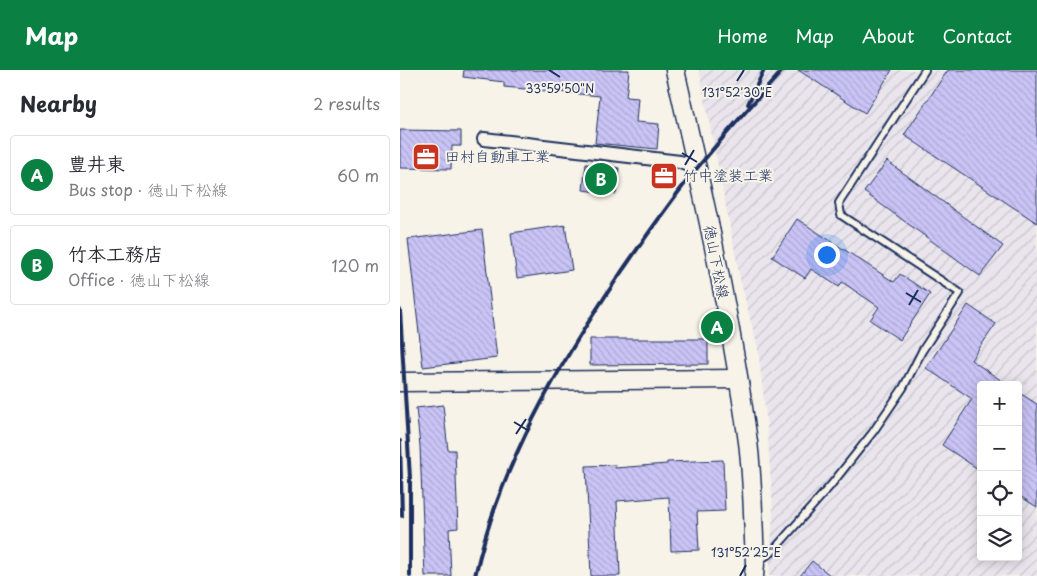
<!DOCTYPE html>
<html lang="en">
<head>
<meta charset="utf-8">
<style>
	body { margin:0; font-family:"Playpen Sans","Klee One",sans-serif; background:#f2f2f3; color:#2b2b33 }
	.controls { position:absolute; right:15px; bottom:15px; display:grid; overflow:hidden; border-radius:5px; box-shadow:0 2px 12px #0003 }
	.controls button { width:45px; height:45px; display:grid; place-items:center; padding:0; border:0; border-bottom:1px solid #e1e1e2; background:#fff; color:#2b2b33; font:25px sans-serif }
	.you { position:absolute; left:426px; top:184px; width:18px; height:18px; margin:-12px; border:4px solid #fff; border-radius:50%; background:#1a73e8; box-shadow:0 0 0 8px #1a73e833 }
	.badge { display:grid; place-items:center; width:32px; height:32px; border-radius:50%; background:#0b8043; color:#fff; font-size:16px; font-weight:700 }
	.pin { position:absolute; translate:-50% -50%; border:2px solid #fff; box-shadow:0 1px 5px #0006 }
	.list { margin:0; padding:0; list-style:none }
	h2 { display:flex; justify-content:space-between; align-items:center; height:65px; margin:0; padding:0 20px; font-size:21px }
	h2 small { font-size:16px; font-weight:400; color:#7c7c81 }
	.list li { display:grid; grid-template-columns:32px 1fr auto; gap:15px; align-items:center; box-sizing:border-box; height:80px; margin:0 10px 10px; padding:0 10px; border:1px solid #e1e1e2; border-radius:5px }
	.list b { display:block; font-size:19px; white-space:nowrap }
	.list p { margin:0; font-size:16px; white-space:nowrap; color:#7c7c81 }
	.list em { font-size:16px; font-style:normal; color:#7c7c81 }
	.icon { flex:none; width:28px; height:28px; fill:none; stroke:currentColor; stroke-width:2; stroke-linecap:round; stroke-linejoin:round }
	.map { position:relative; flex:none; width:637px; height:506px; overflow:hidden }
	header { display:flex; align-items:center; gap:30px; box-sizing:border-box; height:70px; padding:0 25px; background:#0b8043; color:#fff }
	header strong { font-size:24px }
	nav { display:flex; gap:28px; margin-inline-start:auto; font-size:18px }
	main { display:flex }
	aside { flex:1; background:#fff }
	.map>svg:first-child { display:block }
	.industrial { fill:url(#industrial-furrows); fill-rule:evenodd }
	.building { fill:url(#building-back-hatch); stroke:#1b2f5e }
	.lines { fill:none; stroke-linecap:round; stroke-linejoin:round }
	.lane-casing { stroke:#1b2f5e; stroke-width:10 }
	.street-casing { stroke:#1b2f5e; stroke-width:16 }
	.secondary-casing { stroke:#1b2f5e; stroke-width:21 }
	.lane { stroke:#f7f3e8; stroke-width:6 }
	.street { stroke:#f7f3e8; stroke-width:12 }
	.secondary { stroke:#f7f3e8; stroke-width:18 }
	.rail { stroke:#1b2f5e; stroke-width:4 }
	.ticks { fill:none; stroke:#1b2f5e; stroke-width:2 }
	.labels { text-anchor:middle; stroke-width:4; stroke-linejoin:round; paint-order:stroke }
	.poi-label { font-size:15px; fill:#1b2f5e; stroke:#f7f3e8; text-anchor:start }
	.street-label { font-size:15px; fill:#1b2f5e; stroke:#f7f3e8 }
	.ticks-label { font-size:12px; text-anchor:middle; fill:#1b2f5e; stroke:#f7f3e8; stroke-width:4; stroke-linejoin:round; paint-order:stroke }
</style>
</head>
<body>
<header>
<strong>Map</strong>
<nav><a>Home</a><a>Map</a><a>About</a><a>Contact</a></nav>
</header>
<main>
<aside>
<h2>Nearby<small>2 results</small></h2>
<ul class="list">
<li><span class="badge">A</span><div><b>豊井東</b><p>Bus stop · 徳山下松線</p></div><em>60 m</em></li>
<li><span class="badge">B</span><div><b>竹本工務店</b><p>Office · 徳山下松線</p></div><em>120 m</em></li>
</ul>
</aside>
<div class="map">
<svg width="637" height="506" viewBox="0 0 637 506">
	<defs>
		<pattern id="industrial-furrows" width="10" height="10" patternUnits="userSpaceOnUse" patternTransform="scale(1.25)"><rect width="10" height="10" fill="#eae5ec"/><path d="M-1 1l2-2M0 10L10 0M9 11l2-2" fill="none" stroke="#c8c5cd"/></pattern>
		<pattern id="building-back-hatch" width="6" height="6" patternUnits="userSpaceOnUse" patternTransform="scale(1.25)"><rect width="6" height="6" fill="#cac3f5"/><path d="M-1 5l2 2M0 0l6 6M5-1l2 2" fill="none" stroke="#ada8d4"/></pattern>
	</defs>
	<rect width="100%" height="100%" fill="#f7f3e8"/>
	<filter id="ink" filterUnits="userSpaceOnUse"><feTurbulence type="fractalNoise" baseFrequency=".02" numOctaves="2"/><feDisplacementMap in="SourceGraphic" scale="10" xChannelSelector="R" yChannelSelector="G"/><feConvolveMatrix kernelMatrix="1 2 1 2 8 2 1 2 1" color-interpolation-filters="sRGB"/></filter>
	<g filter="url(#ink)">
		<path class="industrial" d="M299,0H637V506H369L373,443L367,356L358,279L341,213ZM581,315H618V487H581Z"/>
		<g class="building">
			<path d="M64,0H229L226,27L238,28L236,52L259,54L257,79L195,73L200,26L104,17V12L63,7Z"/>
			<path d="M398,0H492L465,43Z"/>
			<path d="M548,0H637V153L504,65Z"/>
			<path d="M0,60L61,61V76H52L51,99L0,98Z"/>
			<path d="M487,91L603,176L580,206L464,122Z"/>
			<path d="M186,94L219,98L216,124L183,120Z"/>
			<path d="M262,101L272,107L263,120L254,114Z"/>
			<path d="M397,149L494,212L500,204L530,224L500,270L470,250L479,237L442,212L439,217L411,199L405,208L372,187Z"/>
			<path d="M165,155L172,200L117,208L111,163Z"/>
			<path d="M82,160L97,288L23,297L8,169Z"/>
			<path d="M568,235L596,254L571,290L608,315H581V401L542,375L572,329L526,298Z"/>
			<path d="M190,269H308V294L190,295Z"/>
			<path d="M618,322L637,334V437L618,425Z"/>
			<path d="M43,335L48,380H55L58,458L49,459L51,506H25L20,376L16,338Z"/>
			<path d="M323,390L325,441L297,442L299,480L271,481L269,427L217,431L220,506H191L186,396L215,395V398L267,394V392Z"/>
			<path d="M412,491L431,506H400Z"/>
		</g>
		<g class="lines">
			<g class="lane-casing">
				<path id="lane" d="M356,492L371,483L431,415L473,362L503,318L522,281L560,223L441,145L439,133L525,0"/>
			</g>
			<g class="street-casing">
				<path id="street" d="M84,69L280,92L297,98"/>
			</g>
			<g class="secondary-casing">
				<g id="secondary">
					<path d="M275,0C303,123 331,247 348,372C353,411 353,453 355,493L354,506"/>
					<path d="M0,312L338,309"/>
				</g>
			</g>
			<use href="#lane" class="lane"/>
			<use href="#street" class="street"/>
			<use href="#secondary" class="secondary"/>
			<g class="rail">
				<path d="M348,34L364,0"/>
				<path d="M0,240L10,408V506"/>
				<path d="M0,371L2,446"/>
				<path d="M75,506C100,396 157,297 220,204C245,168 270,131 298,97C325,64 354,32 383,0"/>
			</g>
		</g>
	</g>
	<path class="ticks" d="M149,0L160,7M337,11L344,0M282,83L297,92M285,95L294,80M506,223L521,232M509,235L518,220M114,352L129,361M116,364L126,349M340,506L346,495"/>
	<defs>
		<g id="office-square" transform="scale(1.4375)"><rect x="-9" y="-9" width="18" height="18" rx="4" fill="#c8321e" stroke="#f7f3e8"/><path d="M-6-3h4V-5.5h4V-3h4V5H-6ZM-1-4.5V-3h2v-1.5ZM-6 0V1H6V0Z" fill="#fff"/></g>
	</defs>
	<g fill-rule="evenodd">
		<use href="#office-square" x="26" y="87"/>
		<use href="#office-square" x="264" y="106"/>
	</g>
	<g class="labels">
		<g class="poi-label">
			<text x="45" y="92">田村自動車工業</text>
			<text x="283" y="111">竹中塗装工業</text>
		</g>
		<g class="street-label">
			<text transform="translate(316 192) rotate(79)" y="5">徳山下松線</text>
		</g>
	</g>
	<g class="ticks-label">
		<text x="160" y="23">33°59'50"N</text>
		<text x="337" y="27">131°52'30"E</text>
		<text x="346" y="487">131°52'25"E</text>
	</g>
</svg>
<div class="controls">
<button>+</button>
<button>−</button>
<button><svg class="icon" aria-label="locate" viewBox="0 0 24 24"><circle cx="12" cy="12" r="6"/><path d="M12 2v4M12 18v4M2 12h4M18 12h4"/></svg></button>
<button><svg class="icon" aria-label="layers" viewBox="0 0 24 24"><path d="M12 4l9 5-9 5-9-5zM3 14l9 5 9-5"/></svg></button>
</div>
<div class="you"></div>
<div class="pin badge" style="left:317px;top:257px">A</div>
<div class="pin badge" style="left:201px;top:109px">B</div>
</div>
</main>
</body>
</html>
